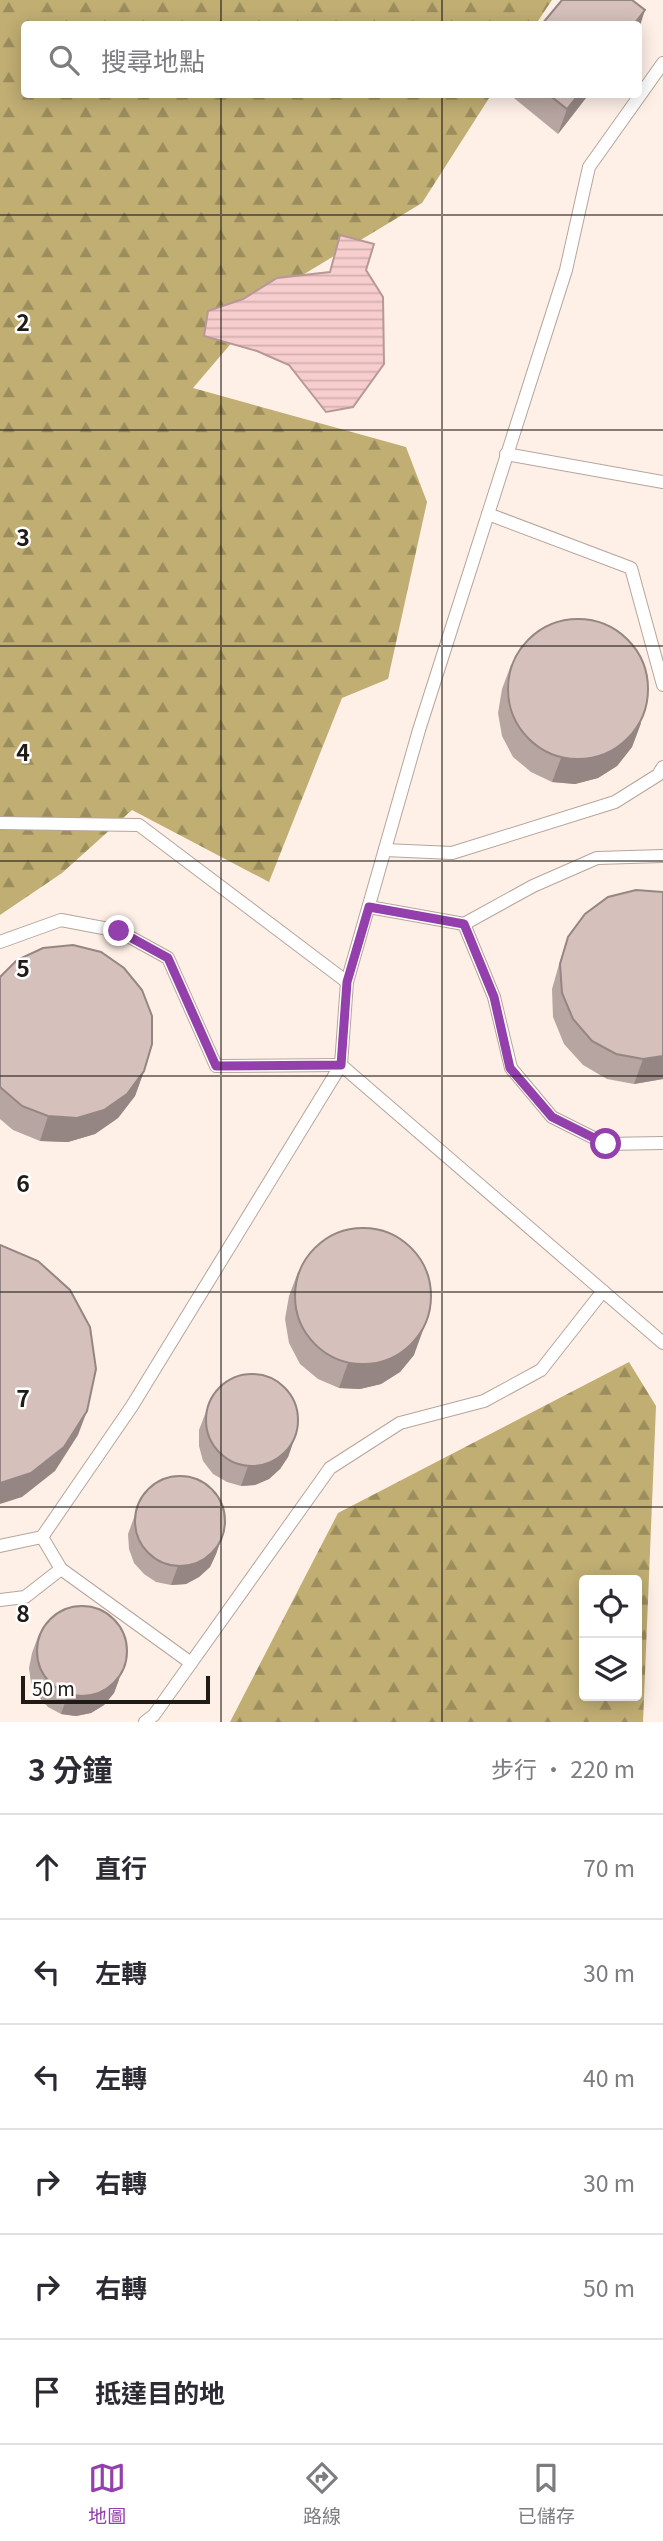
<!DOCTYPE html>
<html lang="zh-TW">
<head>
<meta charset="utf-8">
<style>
	body { margin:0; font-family:Georgia,"Noto Sans TC",serif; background:#f2f2f3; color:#2b2b33 }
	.controls { position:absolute; right:21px; bottom:21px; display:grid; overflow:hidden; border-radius:7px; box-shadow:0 4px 18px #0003 }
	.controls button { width:63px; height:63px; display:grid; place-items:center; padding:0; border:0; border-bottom:2px solid #e1e1e2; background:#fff; color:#2b2b33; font:35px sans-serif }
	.scale { position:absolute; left:21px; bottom:18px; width:189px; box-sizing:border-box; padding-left:7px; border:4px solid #211b17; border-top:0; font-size:19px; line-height:24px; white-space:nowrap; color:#211b17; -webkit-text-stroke:5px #fff; paint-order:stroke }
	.stop { position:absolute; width:21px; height:21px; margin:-16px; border:5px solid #933fac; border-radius:50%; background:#fff }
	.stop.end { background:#933fac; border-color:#fff; box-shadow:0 2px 7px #0008 }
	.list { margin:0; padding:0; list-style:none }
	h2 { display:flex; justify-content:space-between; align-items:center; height:91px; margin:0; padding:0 28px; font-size:30px }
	h2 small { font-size:23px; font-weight:400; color:#7c7c81 }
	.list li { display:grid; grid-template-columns:46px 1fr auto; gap:21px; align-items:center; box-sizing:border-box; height:105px; padding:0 28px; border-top:2px solid #e1e1e2 }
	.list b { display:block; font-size:26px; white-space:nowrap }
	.list em { font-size:23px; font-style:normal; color:#7c7c81 }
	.icon { flex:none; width:38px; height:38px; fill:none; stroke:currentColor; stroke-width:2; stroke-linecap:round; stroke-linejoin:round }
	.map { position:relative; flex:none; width:663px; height:1722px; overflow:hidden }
	.search { position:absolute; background:#fff; box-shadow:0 4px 18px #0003; left:21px; right:21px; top:21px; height:77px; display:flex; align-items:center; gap:18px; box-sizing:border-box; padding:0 24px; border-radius:7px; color:#7c7c81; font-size:26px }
	.sheet { height:721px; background:#fff }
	nav { display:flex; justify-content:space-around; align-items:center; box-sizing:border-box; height:98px; border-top:2px solid #e1e1e2; background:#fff; font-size:19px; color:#7c7c81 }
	nav a { display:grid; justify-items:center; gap:4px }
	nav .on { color:#933fac }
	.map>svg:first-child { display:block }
	.forest { fill:url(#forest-firs); fill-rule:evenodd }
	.water { fill:url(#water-rules); stroke:#b79897; stroke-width:2 }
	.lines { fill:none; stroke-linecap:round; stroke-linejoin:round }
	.lane-casing { stroke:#b6a59b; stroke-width:14 }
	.lane { stroke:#fff; stroke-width:12 }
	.wall { fill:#b7a5a1 }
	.shaded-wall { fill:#958683 }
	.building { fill:#d5c0bb; stroke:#958683; stroke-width:2 }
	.route { stroke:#933fac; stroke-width:9 }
	.grid { fill:none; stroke:#211b17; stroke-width:2; stroke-opacity:0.55 }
	.grid-label { font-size:23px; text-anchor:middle; font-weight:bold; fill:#211b17; stroke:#fff; stroke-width:5; stroke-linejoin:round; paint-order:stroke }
</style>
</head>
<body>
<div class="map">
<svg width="663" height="1722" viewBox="0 0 663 1722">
	<defs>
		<pattern id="forest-firs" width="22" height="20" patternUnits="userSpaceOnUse" patternTransform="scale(1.75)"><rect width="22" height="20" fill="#c0ae73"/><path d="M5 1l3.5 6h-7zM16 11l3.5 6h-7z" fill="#9c8d5d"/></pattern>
		<pattern id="water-rules" width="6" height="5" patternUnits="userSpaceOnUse" patternTransform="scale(1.75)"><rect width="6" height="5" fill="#f7cdce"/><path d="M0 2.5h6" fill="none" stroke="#d3afb0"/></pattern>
	</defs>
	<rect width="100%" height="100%" fill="#fef0e7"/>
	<g class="forest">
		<path d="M0,0H552L536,24H24V94L491,95L422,203L276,291L193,388L406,447L427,502L388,679L342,698L269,882L132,810L62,873L0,915Z"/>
		<path d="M629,1362L656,1406L643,1722H230L338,1513ZM584,1580H637V1696H584Z"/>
	</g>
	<path class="water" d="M340,235L374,244L366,270L383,297L384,364L353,407L326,412L289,365L257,351L204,336L208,311L243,299L277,278L330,272Z"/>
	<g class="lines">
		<g class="lane-casing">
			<g id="lane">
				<path d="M663,63L589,167L566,270L419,730L347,982L341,1065L663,1343"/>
				<path d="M506,454L663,482"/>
				<path d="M488,514L631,568L663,685"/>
				<path d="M0,823L139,825L347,982"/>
				<path d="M385,850L452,853L615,802L658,775L663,767"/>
				<path d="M369,907L464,924L533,886L597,858L663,856"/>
				<path d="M464,924L494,997L511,1068L552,1117L606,1144L663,1143"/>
				<path d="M0,942L61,920L119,931L168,958L216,1066L341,1065"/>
				<path d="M42,1537L132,1406L341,1065"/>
				<path d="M0,1546L42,1537L61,1569"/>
				<path d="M0,1600L25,1597L61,1569L191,1663"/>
				<path d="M145,1722L154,1715L330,1468L400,1423L484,1401L541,1370L603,1291"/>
			</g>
		</g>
		<use href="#lane" class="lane"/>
	</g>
	<g class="wall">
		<path d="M509,94H589L558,134Z"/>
		<path d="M511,665L641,723L632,747L617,766L598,778L575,784L552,782L531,772L513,757L502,736L498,713L502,689Z"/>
		<path d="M663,892V1079L634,1084L607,1079L583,1065L564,1044L553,1017L552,989L560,961L568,937Z"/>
		<path d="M0,977L144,1071L135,1096L118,1118L95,1134L68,1142L40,1141L13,1130L0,1119Z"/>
		<path d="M298,1272L414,1355L400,1372L381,1384L360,1389L339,1388L318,1379L300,1364L289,1343L285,1319L289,1296Z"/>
		<path d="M212,1396L295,1437L288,1457L280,1469L269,1479L255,1485L241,1486L227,1482L213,1474L203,1461L199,1446V1430Z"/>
		<path d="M140,1501L223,1534L216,1554L210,1567L199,1577L186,1584L171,1585L156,1582L144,1574L134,1563L129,1549L128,1534Z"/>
		<path d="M39,1634L119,1680L114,1693L104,1705L91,1713L76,1716L61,1714L48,1707L38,1696L31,1683L29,1668L32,1653Z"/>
	</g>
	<g class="shaded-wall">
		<path d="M645,10L639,29V24H634Z"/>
		<path d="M579,94H589L558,134L567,109Z"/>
		<path d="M641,723L632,747L617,766L598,778L575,784L552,782L561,758Z"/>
		<path d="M663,1056V1079L634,1084L643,1059Z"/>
		<path d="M144,1071L135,1096L118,1118L95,1134L68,1142L40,1141L48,1116Z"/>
		<path d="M430,1311L414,1355L400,1372L381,1384L360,1389L339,1388L348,1363Z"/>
		<path d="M87,1411L78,1435L55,1471L22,1497L0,1504V1483Z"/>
		<path d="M295,1437L288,1457L280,1469L269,1479L255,1485L241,1486L248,1466Z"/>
		<path d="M223,1534L216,1554L210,1567L199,1577L186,1584L171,1585L178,1566Z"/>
		<path d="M126,1660L114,1693L104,1705L91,1713L76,1716L61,1714L68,1694Z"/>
	</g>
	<g class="building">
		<path d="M562,0H632L645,10L634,24H542Z"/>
		<path d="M548,94H579L567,109Z"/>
		<circle cx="578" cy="689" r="70"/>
		<path d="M636,890L663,892V1056L643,1059L616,1054L592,1041L573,1019L562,993L560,964L568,937L585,914L608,897Z"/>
		<path d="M73,945L101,952L124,968L142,990L152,1016V1044L144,1071L127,1094L104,1110L77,1118L48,1116L22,1106L0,1087V977L17,960L43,948Z"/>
		<circle cx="363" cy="1296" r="68"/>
		<path d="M0,1245L38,1261L70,1290L90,1327L96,1369L87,1411L64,1447L31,1473L0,1483Z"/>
		<circle cx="252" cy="1420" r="46"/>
		<circle cx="180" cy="1521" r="45"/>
		<circle cx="82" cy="1651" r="45"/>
	</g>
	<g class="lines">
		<path class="route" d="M119,931L168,958L216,1066L341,1065L347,982L369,907L464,924L494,997L510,1068L552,1117L606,1144"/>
	</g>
	<path class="grid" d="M221,0V24M442,0V24M221,94V1722M442,94V1722M0,215H663M0,430H663M0,646H663M0,861H663M0,1076H663M0,1292H663M0,1507H663"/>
	<g class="grid-label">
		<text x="23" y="331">2</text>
		<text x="23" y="546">3</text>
		<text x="23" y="761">4</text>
		<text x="23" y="977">5</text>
		<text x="23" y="1192">6</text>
		<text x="23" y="1407">7</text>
		<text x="23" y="1622">8</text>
	</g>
</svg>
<div class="controls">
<button><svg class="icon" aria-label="locate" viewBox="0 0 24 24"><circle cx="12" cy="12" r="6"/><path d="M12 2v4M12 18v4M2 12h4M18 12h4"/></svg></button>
<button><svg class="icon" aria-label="layers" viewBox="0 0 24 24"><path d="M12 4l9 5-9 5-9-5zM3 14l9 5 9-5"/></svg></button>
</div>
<div class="scale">50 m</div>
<div class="stop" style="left:606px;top:1144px"></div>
<div class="stop end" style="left:119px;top:931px"></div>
<div class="search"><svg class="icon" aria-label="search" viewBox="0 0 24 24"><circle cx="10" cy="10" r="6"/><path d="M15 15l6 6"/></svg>搜尋地點</div>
</div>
<section class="sheet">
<h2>3 分鐘<small>步行 · 220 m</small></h2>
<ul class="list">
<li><svg class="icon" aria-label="ahead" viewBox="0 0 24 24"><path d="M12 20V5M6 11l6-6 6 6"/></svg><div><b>直行</b></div><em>70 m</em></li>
<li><svg class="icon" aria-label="left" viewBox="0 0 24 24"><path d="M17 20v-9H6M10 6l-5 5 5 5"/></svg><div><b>左轉</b></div><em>30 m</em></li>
<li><svg class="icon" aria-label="left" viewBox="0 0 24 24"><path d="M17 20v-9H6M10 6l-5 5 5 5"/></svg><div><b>左轉</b></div><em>40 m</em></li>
<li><svg class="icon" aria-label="right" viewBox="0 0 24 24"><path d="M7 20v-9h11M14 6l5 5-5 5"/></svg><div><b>右轉</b></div><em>30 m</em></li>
<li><svg class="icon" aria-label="right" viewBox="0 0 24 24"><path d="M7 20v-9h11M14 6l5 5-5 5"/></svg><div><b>右轉</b></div><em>50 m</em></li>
<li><svg class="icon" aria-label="arrive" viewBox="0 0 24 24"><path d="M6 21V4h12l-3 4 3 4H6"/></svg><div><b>抵達目的地</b></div></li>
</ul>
</section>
<nav>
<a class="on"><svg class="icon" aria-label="map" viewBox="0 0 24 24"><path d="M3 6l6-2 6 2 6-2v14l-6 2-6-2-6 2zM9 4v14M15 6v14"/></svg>地圖</a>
<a><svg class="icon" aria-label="directions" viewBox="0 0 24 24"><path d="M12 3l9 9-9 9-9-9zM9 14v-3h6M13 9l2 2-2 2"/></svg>路線</a>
<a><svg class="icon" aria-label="saved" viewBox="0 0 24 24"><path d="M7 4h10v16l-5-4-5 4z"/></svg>已儲存</a>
</nav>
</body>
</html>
